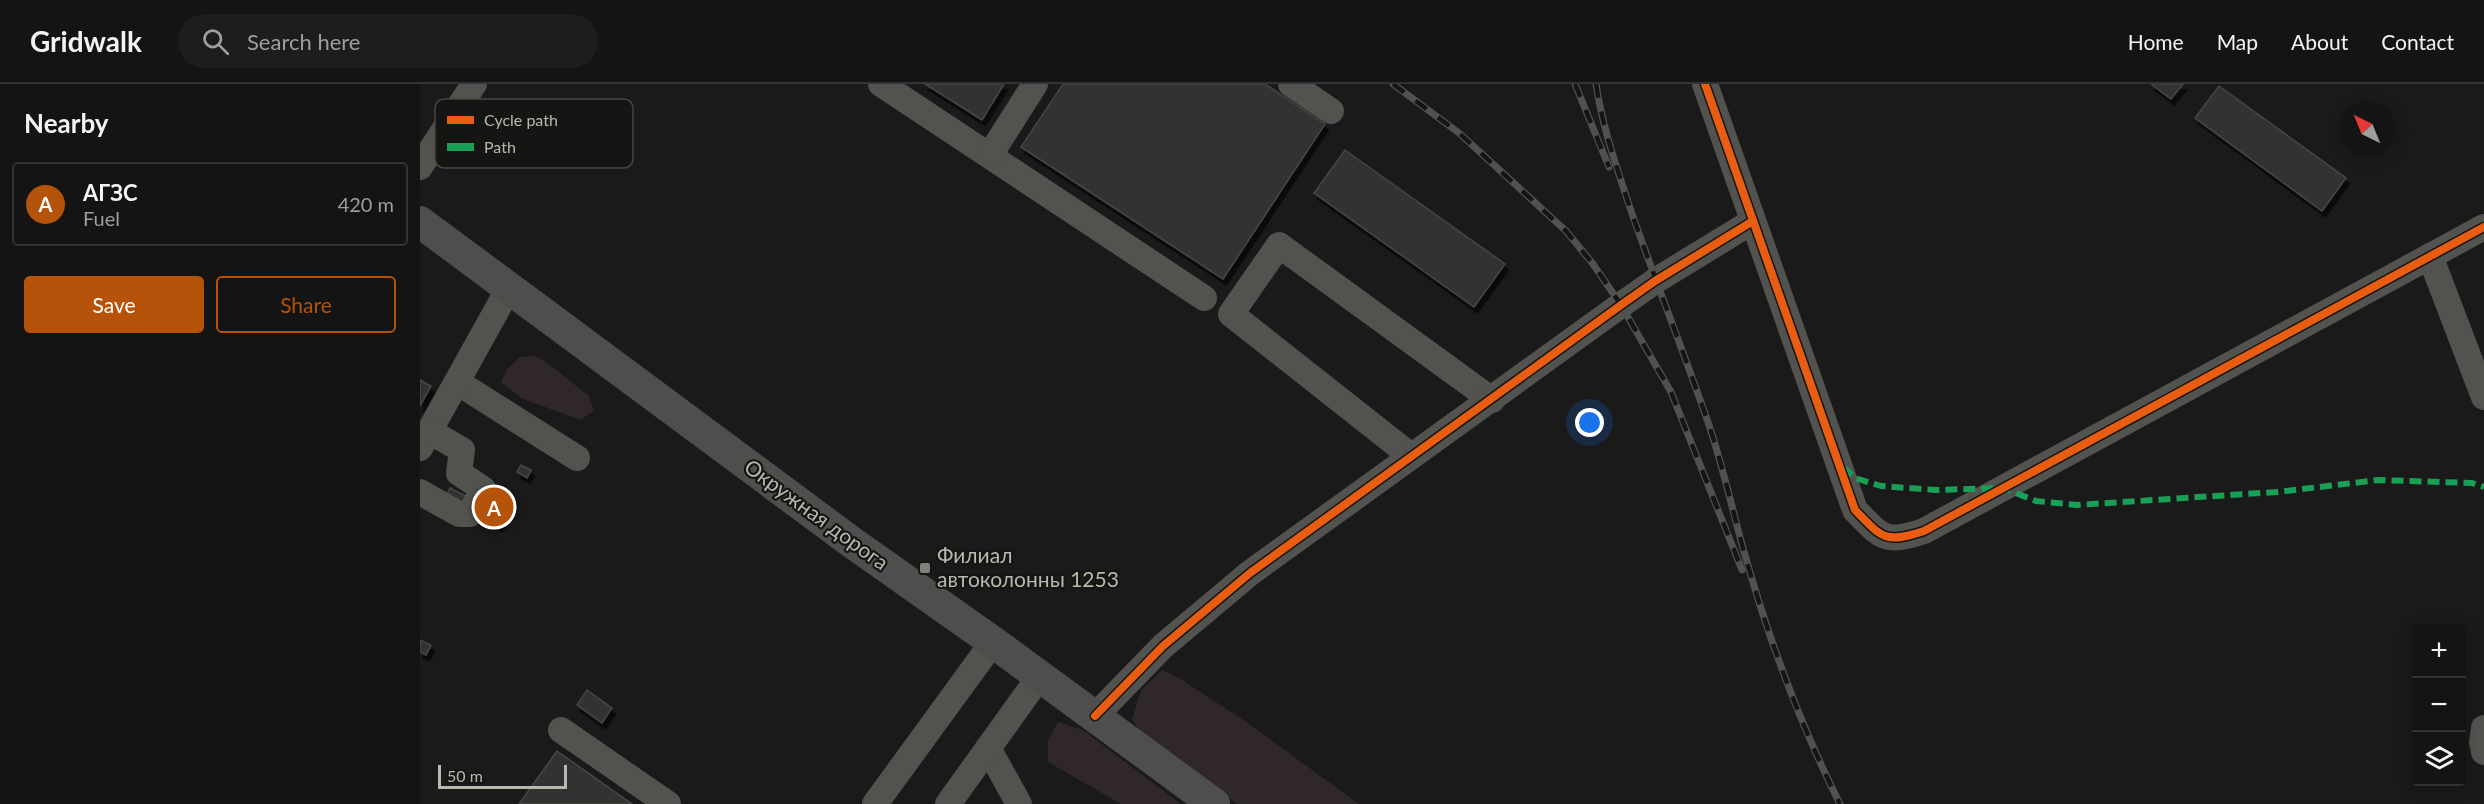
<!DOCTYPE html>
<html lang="en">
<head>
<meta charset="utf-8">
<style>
	body { margin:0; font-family:Lato,sans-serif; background:#1d1d1d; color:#f1f3f6 }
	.controls { position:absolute; right:18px; bottom:18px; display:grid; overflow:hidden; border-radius:6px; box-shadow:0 3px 15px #0003 }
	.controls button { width:54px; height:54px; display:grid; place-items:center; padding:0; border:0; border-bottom:2px solid #333334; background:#141414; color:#f1f3f6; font:30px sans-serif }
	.compass { position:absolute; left:1920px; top:18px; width:54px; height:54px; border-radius:50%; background:#141414; box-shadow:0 3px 15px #0003; rotate:317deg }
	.scale { position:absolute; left:18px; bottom:15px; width:129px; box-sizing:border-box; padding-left:6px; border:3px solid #b8b9ad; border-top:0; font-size:16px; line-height:21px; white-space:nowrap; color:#b8b9ad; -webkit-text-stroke:4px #151614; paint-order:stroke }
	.you { position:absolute; left:1170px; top:339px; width:21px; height:21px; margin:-15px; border:4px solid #fff; border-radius:50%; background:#1a73e8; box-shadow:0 0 0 9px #1a73e833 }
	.badge { display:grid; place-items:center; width:39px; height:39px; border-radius:50%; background:#b45309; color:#fff; font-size:20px; font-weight:700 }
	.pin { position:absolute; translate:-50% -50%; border:3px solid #fff; box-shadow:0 2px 6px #0006 }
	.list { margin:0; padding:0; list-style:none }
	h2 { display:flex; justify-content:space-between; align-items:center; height:78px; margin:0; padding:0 24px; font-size:26px }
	h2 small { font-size:20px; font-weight:400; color:#9d9ea0 }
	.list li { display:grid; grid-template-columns:39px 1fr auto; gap:18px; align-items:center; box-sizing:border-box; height:84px; margin:0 12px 12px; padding:0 12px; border:2px solid #333334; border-radius:6px }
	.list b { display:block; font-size:22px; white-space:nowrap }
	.list p { margin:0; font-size:20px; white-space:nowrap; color:#9d9ea0 }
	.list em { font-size:20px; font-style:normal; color:#9d9ea0 }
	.actions { display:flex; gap:12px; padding:18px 24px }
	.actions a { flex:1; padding:14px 0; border:2px solid #b45309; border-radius:6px; text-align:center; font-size:21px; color:#b45309 }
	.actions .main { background:#b45309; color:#fff }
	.icon { flex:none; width:33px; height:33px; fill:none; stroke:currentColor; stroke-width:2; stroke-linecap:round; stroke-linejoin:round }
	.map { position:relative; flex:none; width:2064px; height:720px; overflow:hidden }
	header { display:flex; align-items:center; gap:36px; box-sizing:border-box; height:84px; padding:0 30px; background:#141414; border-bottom:2px solid #333334 }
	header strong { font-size:28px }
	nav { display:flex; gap:33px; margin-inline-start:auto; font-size:21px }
	.search { width:420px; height:54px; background:#1d1d1d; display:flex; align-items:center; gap:15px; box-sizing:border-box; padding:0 21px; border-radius:33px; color:#9d9ea0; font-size:22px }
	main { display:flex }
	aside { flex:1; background:#141414 }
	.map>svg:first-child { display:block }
	.green { fill:#2f272b }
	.building { fill:#323232; stroke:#464643; stroke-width:1.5; filter:url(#shadow) }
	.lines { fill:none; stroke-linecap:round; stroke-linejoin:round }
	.minor { stroke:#52524f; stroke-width:26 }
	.major { stroke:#4e4e4c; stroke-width:32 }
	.rail-casing { stroke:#51514f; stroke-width:7 }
	.rail { stroke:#151614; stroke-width:4.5; stroke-dasharray:14; stroke-linecap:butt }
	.quiet { stroke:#1a9f57; stroke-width:6; stroke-dasharray:12 6; stroke-linecap:butt }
	.cycleway-casing { stroke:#151614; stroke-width:11 }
	.cycleway { stroke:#e95d12; stroke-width:8 }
	.poi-dot { fill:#81817a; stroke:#151614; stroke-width:2 }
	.labels { text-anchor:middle; stroke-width:4.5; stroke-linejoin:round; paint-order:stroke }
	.street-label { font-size:21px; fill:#b8b9ad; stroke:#151614 }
	.poi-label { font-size:21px; fill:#b8b9ad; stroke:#151614; text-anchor:start }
	.key { fill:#151614; stroke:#464742; stroke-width:1.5 }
	.key-label { font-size:16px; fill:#b8b9ad }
</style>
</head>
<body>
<header>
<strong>Gridwalk</strong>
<div class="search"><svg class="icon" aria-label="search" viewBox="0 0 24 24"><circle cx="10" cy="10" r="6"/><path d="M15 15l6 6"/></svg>Search here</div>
<nav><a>Home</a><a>Map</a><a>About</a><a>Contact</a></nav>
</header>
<main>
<aside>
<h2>Nearby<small></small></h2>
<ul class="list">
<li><span class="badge">A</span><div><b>АГЗС</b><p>Fuel</p></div><em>420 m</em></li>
</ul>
<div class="actions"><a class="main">Save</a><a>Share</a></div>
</aside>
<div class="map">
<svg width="2064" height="720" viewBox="0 0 2064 720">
	<defs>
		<filter id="shadow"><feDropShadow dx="3.5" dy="6" stdDeviation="0" flood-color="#0009"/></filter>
	</defs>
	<rect width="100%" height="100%" fill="#1a1a1a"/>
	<g class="green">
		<path d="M114,272L126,278L169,312L174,327L160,336L101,314L81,298L87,285L100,273Z"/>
		<path d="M742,586L762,596L822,635L939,720H817L722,650L712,635L721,606Z"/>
		<path d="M638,638L663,646L761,720H701L628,678V656Z"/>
	</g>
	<g class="building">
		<path d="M505,0H584L562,36Z"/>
		<path d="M643,0H845L905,40L803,195L601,63Z"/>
		<path d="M1731,0H1763L1751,15Z"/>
		<path d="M1799,2L1926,94L1902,127L1775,34Z"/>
		<path d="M925,66L1085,180L1054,223L894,109Z"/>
		<path d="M0,296L11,302L0,322Z"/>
		<path d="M101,381L111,386L107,394L97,388Z"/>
		<path d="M30,404L67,423L23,418Z"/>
		<path d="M75,406L93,415L79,442L62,433Z"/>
		<path d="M0,556L11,561L6,571L0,568Z"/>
		<path d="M167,606L192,624L182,639L157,621Z"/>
		<path d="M137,667L212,720H99Z"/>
	</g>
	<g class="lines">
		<g class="minor">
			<path d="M461,0L784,214"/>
			<path d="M871,0L911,27"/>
			<path d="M1285,0L1435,426C1462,454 1465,460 1504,447L2064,143"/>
			<path d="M570,71L615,0"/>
			<path d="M0,83L54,0"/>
			<path d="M2010,172L2064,313"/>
			<path d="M37,298L157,374"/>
			<path d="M0,364L89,204"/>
			<path d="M991,372L811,230L859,161L1072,316"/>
			<path d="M0,408L39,430H50L63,405L39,389L42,366L9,347"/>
			<path d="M675,632L743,562L830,489L1201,221L1235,197L1333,137"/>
			<path d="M2064,644L2062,658L2064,668"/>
			<path d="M141,646L248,720"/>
			<path d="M568,664L599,720"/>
			<path d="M455,720L573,558"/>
			<path d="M528,720L620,592"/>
		</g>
		<path class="major" d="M0,138L430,457L573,558L794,720"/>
		<g class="rail-casing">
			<g id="rail">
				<path d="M973,0L1039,49L1146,147L1173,180L1201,221L1251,308L1322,486"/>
				<path d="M1155,0L1189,83"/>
				<path d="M1176,0C1182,41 1195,78 1208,118C1234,194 1264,268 1290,344C1302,381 1311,419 1321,457C1346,548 1378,636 1420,720"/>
			</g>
		</g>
		<use href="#rail" class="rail"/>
		<path class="quiet" d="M1423,383L1435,394L1461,402L1516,406L1583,404L1616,417L1657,421L1857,408L1958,396L2052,399L2064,403"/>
		<g class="cycleway-casing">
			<g id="cycleway">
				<path d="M1285,0L1435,426C1462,454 1465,460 1504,447L2064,143"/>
				<path d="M675,632L743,562L830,489L1201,221L1235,197L1333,137"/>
			</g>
		</g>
		<use href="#cycleway" class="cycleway"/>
	</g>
	<rect class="poi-dot" x="499" y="478" width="12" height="12" rx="3"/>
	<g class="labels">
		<g class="street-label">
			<text transform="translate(396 431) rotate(36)" y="7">Окружная дорога</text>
		</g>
		<g class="poi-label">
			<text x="517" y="479">Филиал<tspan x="517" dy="24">автоколонны 1253</tspan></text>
		</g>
	</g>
	<rect x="15" y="15" width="198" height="69" rx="9" class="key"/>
	<rect x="27" y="32" width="27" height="8" fill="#e95d12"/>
	<rect x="27" y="59" width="27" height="8" fill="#1a9f57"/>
	<g class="key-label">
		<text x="64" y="42">Cycle path</text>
		<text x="64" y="69">Path</text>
	</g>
</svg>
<div class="controls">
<button>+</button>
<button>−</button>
<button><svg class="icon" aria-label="layers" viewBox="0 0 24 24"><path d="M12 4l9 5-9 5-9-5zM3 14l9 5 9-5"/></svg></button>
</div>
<svg class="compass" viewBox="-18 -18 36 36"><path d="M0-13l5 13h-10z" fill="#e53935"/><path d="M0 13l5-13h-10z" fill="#9d9ea0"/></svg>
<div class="scale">50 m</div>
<div class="you"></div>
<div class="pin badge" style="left:74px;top:423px">A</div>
</div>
</main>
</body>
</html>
